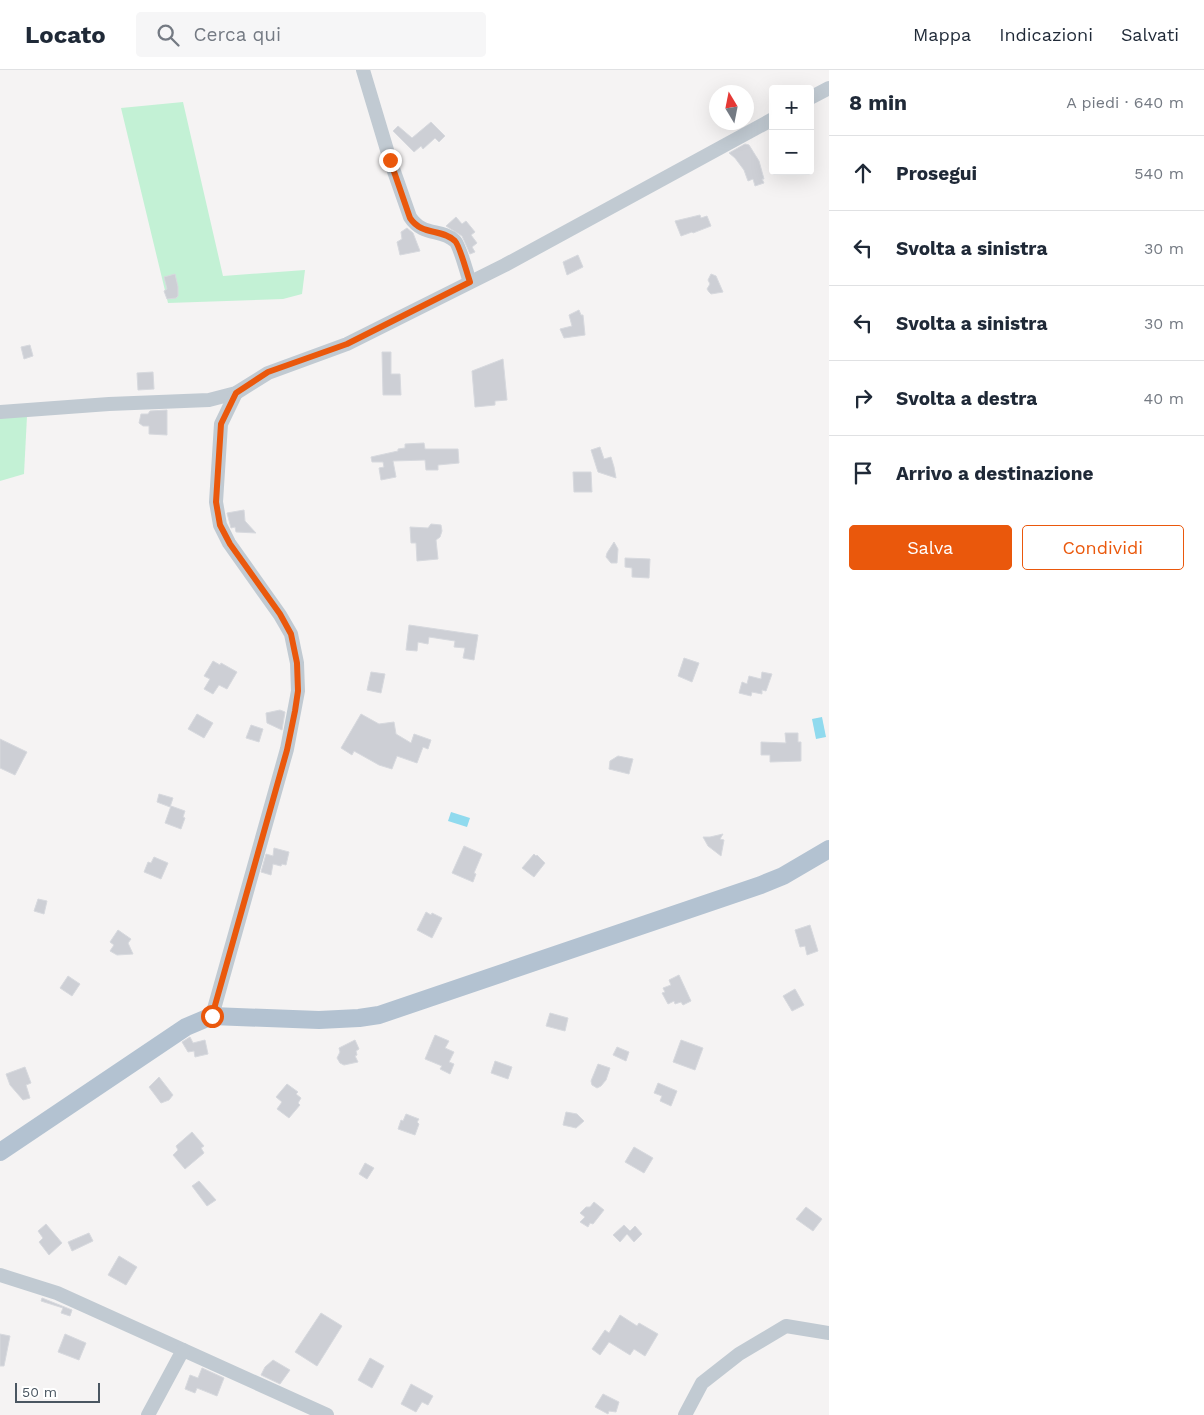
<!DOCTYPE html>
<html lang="it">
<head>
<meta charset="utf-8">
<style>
	body { margin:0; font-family:"Work Sans",sans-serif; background:#f6f6f7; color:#1f2937 }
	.controls { position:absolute; right:15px; top:15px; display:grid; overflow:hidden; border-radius:5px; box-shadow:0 5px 20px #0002 }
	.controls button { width:45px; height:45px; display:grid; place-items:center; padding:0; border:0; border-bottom:1px solid #e0e1e3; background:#fff; color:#1f2937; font:25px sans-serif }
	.compass { position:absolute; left:709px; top:15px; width:45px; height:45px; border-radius:50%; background:#fff; box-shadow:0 5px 20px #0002; rotate:350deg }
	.scale { position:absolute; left:15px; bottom:12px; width:85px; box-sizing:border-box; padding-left:5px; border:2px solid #4a5661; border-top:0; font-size:14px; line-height:18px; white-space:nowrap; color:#4a5661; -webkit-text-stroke:4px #fff; paint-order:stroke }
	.stop { position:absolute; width:15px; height:15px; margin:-11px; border:4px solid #ea580c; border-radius:50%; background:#fff }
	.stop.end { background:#ea580c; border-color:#fff; box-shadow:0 1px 5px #0008 }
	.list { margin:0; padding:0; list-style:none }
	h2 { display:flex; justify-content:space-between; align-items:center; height:65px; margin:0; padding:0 20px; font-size:21px }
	h2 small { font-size:16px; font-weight:400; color:#747a83 }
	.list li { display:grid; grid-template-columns:32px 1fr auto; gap:15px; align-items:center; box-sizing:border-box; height:75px; padding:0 20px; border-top:1px solid #e0e1e3 }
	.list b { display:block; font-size:19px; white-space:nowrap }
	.list em { font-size:16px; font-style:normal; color:#747a83 }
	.actions { display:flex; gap:10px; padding:15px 20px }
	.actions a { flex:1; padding:11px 0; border:1px solid #ea580c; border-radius:5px; text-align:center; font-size:18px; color:#ea580c }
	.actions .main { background:#ea580c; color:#fff }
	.icon { flex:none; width:28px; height:28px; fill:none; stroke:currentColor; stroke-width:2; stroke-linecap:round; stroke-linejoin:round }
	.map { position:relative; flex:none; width:829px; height:1345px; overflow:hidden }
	header { display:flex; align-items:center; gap:30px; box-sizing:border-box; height:70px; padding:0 25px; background:#fff; border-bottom:1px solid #e0e1e3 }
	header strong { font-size:24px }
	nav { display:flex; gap:28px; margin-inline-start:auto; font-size:18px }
	.search { width:350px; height:45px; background:#f6f6f7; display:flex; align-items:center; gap:12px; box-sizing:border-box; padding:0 18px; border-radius:5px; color:#747a83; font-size:19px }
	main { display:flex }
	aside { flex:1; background:#fff }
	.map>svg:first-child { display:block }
	.green { fill:#c3f1d5 }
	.water { fill:#90daee }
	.building { fill:#cdcfd5; stroke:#d7d9de }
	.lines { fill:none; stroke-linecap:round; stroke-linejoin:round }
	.minor { stroke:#c1cad2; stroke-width:14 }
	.major { stroke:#b3c2d1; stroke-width:18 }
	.route { stroke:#ea580c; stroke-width:6 }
</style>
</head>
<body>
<header>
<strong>Locato</strong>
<div class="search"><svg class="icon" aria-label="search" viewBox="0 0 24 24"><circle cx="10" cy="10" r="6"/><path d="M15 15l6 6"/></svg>Cerca qui</div>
<nav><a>Mappa</a><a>Indicazioni</a><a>Salvati</a></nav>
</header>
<main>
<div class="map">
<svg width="829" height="1345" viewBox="0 0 829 1345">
	<rect width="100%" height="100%" fill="#f5f3f3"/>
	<g class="green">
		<path d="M183,32L223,206L305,200L302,224L283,229L168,233L121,38Z"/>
		<path d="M27,346L24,404L0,411V347Z"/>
	</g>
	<g class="water">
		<path d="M822,647L826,667L816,669L812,649Z"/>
		<path d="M451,742L470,748L467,757L448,751Z"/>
	</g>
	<g class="building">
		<path d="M431,52L445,66L439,72L435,68L423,79L421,76L414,82L393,61L398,56L412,68Z"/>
		<path d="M745,74L749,75L759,91L764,109H762L764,113L755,116L753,109L748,111L744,100L735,88L729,83Z"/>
		<path d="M700,145L701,148L707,146L711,156L693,163L692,162L681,166L675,151Z"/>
		<path d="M456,147L462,154L466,151L475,162L471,165L477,173L472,177L475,182L470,184L462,166L446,156Z"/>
		<path d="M407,158L413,163L420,181L400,185L397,172L402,169L401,162Z"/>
		<path d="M578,185L583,197L567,205L563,192Z"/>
		<path d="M175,204L178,217V226L176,228L167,229L164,221L167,219L164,207Z"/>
		<path d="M711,204L716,206L723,222L711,224L709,222L707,219L710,214L708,210Z"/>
		<path d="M579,240L581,245H583L585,265L564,268L560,259L572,256L569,245Z"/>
		<path d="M30,275L33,286L24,289L21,277Z"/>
		<path d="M382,282H391V304H400L401,325H383Z"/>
		<path d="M503,289L507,330L495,331V335L475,337L472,301Z"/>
		<path d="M153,302L154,319L138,320L137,303Z"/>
		<path d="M167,340V365L149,364V356H143L139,353L141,344H148L150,341Z"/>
		<path d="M424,373L425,379H458L459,393L438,395V400H426L425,390L393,391L396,407L381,410L379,398L384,397L383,392H372L371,387L398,381V379L405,378V374Z"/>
		<path d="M600,377L604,389L611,387L614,397L616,408L598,402L591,380Z"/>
		<path d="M573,402H591L592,422H574Z"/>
		<path d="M244,440L245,451L256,463L236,462L235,457L231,458L227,443Z"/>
		<path d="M431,454L441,455L442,461L440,467L436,470L438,489L417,491L416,473H411L410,457L428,458Z"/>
		<path d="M614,472L618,479L617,493H611L606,487L607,483Z"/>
		<path d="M625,488L650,489L649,508L632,507V498L625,497Z"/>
		<path d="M409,555L478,565L474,590L463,588L465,578L454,577L455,571L429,567L428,574L418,572L417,581L406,580Z"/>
		<path d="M684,588L699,593L692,612L678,606Z"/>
		<path d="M213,591L220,595L221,593L237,602L227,619L219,615L213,624L204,619L210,609L204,606Z"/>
		<path d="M371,602L385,604L381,623L367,620Z"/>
		<path d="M762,602L772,604L766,621L762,620V624L752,622L751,626L739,623L742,612L747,614L749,606L761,609Z"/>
		<path d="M280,640L285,642L282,660L267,653L266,643Z"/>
		<path d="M197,644L213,653L204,668L188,659Z"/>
		<path d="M361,644L379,654L394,652L396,664L411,673L414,664L431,670L428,679L423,677L417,693L397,686L392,699L379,695L354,681L352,685L341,678Z"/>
		<path d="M251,655L263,659L259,672L246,668Z"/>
		<path d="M785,663H798V672H801V691L770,692V685H761V672L786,673Z"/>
		<path d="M0,669L27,682L15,705L0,698Z"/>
		<path d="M618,686L633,689L629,704L609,699L610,691Z"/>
		<path d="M159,724L173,728L170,737L157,732Z"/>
		<path d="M171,736L185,741L183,747L185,748L181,759L165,753Z"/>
		<path d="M723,764L720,769L724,770L721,786L708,776L703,767H710Z"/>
		<path d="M464,776L482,784L474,803L476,804L473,812L452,803Z"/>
		<path d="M274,778L289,782L286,795L282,794L281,796L273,794L271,805L261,802L266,784L273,786Z"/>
		<path d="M534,784L536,786L537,785L545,793L534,807L522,798Z"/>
		<path d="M154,787L168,793L161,809L144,802L148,792L151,793Z"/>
		<path d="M38,829L47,831L44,844L34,841Z"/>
		<path d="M426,842L431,845L432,843L442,848L432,868L417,860Z"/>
		<path d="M810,855L818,881L807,885L805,876L800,877L795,860Z"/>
		<path d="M118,860L131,869L128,873L133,884L117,885L110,881L114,875L110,872Z"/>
		<path d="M679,905L691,931L683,935L681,932L675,934L674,931L668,934L662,923L665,922L663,918L671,915L669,910Z"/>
		<path d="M68,906L80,914L72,926L60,918Z"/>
		<path d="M795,919L804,935L792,941L783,926Z"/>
		<path d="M550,943L568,948L565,961L546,956Z"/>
		<path d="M435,965L449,971L445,978L454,982L449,992L454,994L450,1004L440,999L442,996L425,989Z"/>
		<path d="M190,967L193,973L205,970L208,984L195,987L194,981L188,982L182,972Z"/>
		<path d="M355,970L359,979L356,981L357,985L355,986L358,992L344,995L340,993L337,988L340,982L339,978Z"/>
		<path d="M681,970L703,978L695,1000L673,992Z"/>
		<path d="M617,977L629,982L626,991L613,985Z"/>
		<path d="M495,991L512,997L508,1009L491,1003Z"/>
		<path d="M598,994L610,998L606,1010L601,1016L597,1018L592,1015L591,1011Z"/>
		<path d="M25,997L31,1013L26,1015L30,1028L23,1030L10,1015L6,1004Z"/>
		<path d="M159,1007L173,1025L169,1030L161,1033L149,1017Z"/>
		<path d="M658,1013L677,1021L671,1036L660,1031L662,1026L654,1023Z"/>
		<path d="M287,1014L298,1022L296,1024L301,1028L298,1033L300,1035L289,1048L277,1039L282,1032L276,1027Z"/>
		<path d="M566,1042L577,1044L584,1051L576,1058L563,1055Z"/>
		<path d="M406,1044L419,1049L417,1052L419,1054L415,1065L398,1059L401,1050L403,1051Z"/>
		<path d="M192,1062L204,1076L201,1078L204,1083L185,1099L173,1085L178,1080L176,1076Z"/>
		<path d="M634,1077L653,1088L644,1103L625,1092Z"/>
		<path d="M365,1093L374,1098L367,1109L359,1104Z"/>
		<path d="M199,1111L216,1130L207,1136L192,1116Z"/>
		<path d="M594,1132L604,1140L593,1154L590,1153L588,1157L580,1152L585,1147L580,1143L586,1137H590Z"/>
		<path d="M806,1137L822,1149L813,1161L796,1149Z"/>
		<path d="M46,1154L62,1173L49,1185L39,1172L43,1168L38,1161Z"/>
		<path d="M624,1155L630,1161L635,1156L642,1164L634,1172L627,1164L620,1172L613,1165Z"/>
		<path d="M89,1163L93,1171L72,1181L68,1172Z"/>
		<path d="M119,1186L137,1197L126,1215L108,1205Z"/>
		<path d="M42,1228L72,1240L70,1246L61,1243L63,1238L41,1231Z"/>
		<path d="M321,1243L342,1256L317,1296L295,1282Z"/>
		<path d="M620,1245L637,1256L639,1253L658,1264L645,1286L634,1279L630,1285L609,1272L600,1285L592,1279L605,1260L609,1263Z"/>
		<path d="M0,1264L10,1266L4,1296H0Z"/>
		<path d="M65,1264L86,1273L79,1290L58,1282Z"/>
		<path d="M370,1288L384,1296L372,1318L358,1310Z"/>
		<path d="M273,1290L290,1300L280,1314L261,1305L265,1297Z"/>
		<path d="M202,1298L224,1308L217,1326L197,1318L195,1323L185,1319L190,1305L198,1308Z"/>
		<path d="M411,1314L433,1326L428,1335L422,1332L416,1342L401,1334Z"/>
		<path d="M603,1324L619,1332L616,1342L609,1341L608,1344L595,1337Z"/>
	</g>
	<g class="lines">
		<g class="minor">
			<path d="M363,0L390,90L410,147C423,167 441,158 455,171C460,176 467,204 470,212"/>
			<path d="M810,28L829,18"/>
			<path d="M0,342L109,334L209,330L236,323L268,303L347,274L505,195L773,49"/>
			<path d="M212,946L287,679L298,621L297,593L291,564L280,545L229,473L220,455L216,432L221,354L236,323"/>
			<path d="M0,1205L57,1223L327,1345"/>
			<path d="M148,1345L183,1280"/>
			<path d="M685,1345L702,1313L739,1284L786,1256L829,1263"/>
		</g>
		<path class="major" d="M0,1082L186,957L212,946L319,950L359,948L379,945L761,815L783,806L829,779"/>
	</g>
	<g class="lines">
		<path class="route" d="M212,946L287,680L295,641L298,621L297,593L291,564L280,544L230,474L220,455L216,432L221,354L236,323L268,302L347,274L470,212C467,204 460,176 455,171C441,158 422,166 410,148L390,90"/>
	</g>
</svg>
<div class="controls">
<button>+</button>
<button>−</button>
</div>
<svg class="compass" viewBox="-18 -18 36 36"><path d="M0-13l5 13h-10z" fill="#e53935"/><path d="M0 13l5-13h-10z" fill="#747a83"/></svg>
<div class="scale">50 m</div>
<div class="stop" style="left:212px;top:946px"></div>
<div class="stop end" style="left:390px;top:90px"></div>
</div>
<aside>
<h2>8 min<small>A piedi · 640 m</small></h2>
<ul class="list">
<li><svg class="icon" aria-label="ahead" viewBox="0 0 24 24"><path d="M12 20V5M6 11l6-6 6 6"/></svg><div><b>Prosegui</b></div><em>540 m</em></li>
<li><svg class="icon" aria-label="left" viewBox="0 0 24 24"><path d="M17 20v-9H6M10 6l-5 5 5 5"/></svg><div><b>Svolta a sinistra</b></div><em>30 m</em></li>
<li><svg class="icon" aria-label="left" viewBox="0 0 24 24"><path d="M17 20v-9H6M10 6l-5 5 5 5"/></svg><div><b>Svolta a sinistra</b></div><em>30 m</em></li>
<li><svg class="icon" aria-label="right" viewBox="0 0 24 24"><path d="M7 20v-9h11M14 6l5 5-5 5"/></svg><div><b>Svolta a destra</b></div><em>40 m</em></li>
<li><svg class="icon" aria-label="arrive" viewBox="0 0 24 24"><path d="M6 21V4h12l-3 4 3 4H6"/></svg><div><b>Arrivo a destinazione</b></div></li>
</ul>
<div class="actions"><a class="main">Salva</a><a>Condividi</a></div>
</aside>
</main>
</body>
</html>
